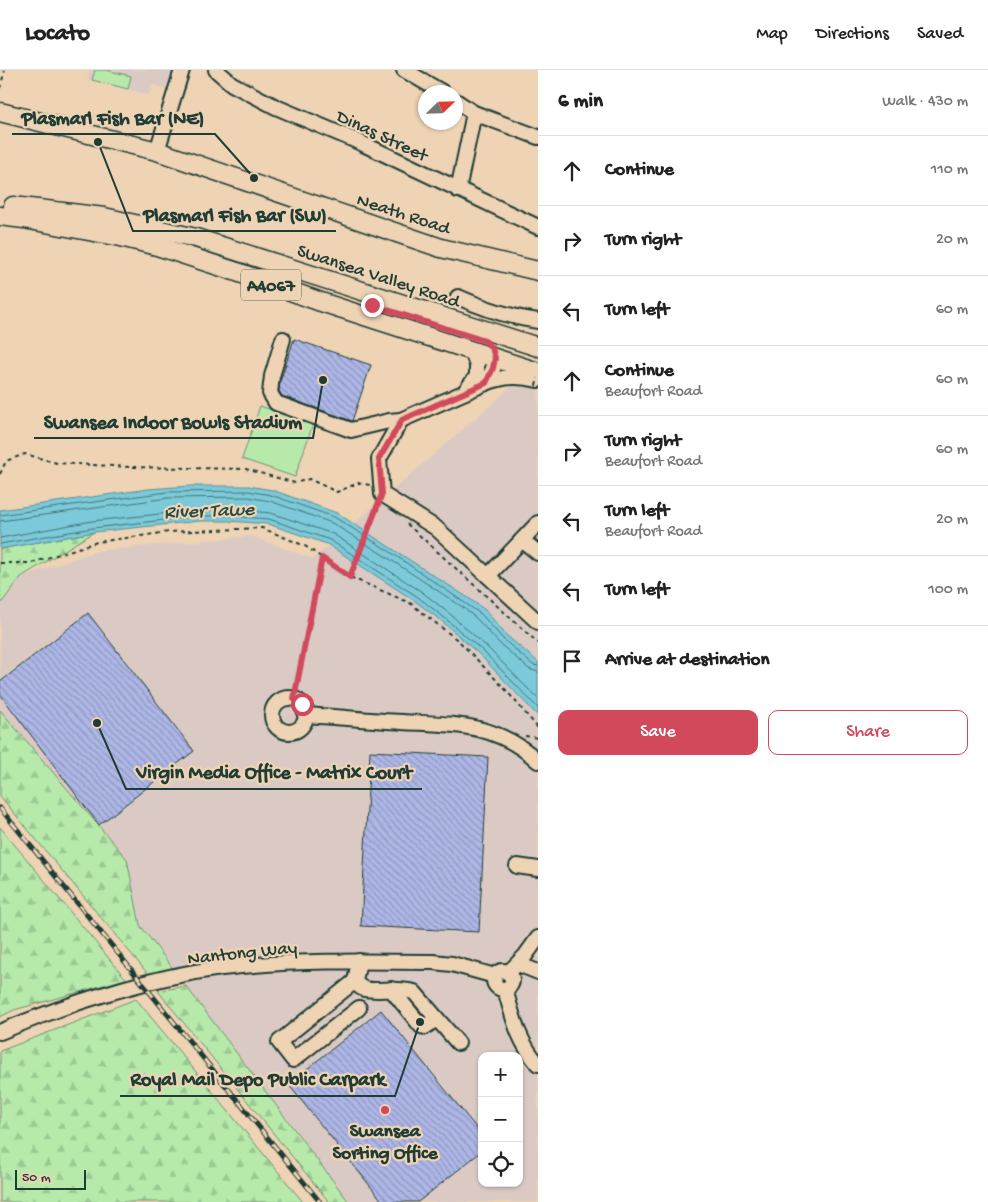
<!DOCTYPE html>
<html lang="en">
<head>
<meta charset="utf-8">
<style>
	body { margin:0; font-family:"Gochi Hand",sans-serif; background:#f2f2f2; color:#222 }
	.controls { position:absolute; right:15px; bottom:15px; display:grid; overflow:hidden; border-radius:10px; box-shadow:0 1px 4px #0004 }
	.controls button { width:45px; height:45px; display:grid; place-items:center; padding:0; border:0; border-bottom:1px solid #e0e0e0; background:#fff; color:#222; font:25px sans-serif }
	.compass { position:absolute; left:418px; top:15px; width:45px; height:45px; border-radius:50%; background:#fff; box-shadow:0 1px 4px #0004; rotate:67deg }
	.scale { position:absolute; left:15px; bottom:12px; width:71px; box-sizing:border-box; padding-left:5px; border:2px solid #1f3d34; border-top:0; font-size:14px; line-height:18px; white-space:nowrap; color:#1f3d34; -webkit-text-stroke:4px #eed3b5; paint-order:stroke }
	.stop { position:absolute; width:15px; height:15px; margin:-11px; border:4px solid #d1495b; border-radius:50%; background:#fff }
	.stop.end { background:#d1495b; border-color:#fff; box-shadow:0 1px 5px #0008 }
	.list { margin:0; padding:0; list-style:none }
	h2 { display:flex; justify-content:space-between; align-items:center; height:65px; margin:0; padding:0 20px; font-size:21px }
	h2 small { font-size:16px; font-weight:400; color:#767676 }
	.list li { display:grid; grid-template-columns:32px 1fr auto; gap:15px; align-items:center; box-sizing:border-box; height:70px; padding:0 20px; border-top:1px solid #e0e0e0 }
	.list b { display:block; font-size:19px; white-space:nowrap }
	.list p { margin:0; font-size:16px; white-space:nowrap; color:#767676 }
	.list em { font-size:16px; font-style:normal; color:#767676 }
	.actions { display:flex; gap:10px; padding:15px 20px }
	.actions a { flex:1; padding:11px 0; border:1px solid #d1495b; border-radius:10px; text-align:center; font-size:18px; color:#d1495b }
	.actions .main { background:#d1495b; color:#fff }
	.icon { flex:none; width:28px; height:28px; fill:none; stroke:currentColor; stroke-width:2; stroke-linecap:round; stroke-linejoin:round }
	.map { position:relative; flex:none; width:538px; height:1132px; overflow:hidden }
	header { display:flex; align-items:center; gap:30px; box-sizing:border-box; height:70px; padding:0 25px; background:#fff; border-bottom:1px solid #e0e0e0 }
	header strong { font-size:24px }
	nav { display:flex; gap:28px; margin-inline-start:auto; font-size:18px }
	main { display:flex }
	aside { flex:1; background:#fff }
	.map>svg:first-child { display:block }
	.built { fill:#dbcac4; fill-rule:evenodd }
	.forest { fill:url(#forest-firs); stroke:#6a936f }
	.garden { fill:#b6e9aa; stroke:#6a936f }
	.water { fill:#7bc9d9; stroke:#569197 }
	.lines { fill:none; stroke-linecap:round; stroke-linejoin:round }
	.shore { stroke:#447576; stroke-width:1 }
	.building { fill:url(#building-back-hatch); stroke:#1f3d34 }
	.minor-casing { stroke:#1f3d34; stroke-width:18 }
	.major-casing { stroke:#1f3d34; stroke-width:21 }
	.path { stroke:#1f3d34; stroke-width:2; stroke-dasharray:4 4; stroke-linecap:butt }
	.minor { stroke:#eed3b5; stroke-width:14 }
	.major { stroke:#eed3b5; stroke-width:18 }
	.rail-casing { stroke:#1f3d34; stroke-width:5 }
	.rail { stroke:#eed3b5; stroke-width:3; stroke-dasharray:9; stroke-linecap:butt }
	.path-bridge { stroke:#1f3d34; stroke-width:2; stroke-dasharray:4 4; stroke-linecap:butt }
	.route { stroke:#d1495b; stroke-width:6 }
	.poi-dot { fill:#d1495b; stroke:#eed3b5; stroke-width:2 }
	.labels { text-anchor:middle; stroke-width:4.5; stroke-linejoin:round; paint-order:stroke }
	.shield { fill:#eed3b5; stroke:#5d6a5b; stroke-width:1 }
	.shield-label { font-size:18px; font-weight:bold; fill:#1f3d34 }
	.street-label { font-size:19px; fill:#1f3d34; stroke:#eed3b5 }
	.poi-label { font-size:19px; font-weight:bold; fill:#1f3d34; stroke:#eed3b5 }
	.water-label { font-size:20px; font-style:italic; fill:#284b44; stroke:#eed3b5 }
	.leader { fill:none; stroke:#1f3d34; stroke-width:2 }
	.callout-dot { fill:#1f3d34; stroke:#eed3b5; stroke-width:2 }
	.callout-label { font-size:20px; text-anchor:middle; font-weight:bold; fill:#1f3d34; stroke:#eed3b5; stroke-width:4.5; stroke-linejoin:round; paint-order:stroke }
</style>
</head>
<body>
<header>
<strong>Locato</strong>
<nav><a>Map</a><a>Directions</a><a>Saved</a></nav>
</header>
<main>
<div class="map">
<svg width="538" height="1132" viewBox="0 0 538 1132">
	<defs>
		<pattern id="forest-firs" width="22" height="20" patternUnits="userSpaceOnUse" patternTransform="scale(1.25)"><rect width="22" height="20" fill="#b6e9aa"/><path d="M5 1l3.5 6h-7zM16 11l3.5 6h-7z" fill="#9cc993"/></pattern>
		<pattern id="building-back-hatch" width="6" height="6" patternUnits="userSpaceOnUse" patternTransform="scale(1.25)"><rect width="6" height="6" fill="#aeb6e7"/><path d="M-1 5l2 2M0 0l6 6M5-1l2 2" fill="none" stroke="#8d95bc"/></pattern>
	</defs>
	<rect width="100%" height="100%" fill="#eed3b5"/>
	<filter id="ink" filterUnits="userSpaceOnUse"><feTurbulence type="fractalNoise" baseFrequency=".02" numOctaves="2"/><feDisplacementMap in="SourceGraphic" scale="10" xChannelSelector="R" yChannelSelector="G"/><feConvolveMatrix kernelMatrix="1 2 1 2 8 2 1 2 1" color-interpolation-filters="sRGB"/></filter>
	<g filter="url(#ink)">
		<g class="built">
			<path d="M90,0H176L171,21L152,15L149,25L87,9Z"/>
			<path d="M538,285V1132H349L140,855L0,641V535L21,507L96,481L251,466L313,489L507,321ZM482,986H519V1113H482Z"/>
		</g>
		<g class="forest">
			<path d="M94,462L21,507L0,535V479Z"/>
			<path d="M0,640L127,789L140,855L174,900L148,904L0,726Z"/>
			<path d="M0,757L9,768L126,909L14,940L0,947Z"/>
			<path d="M186,916L349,1132H329L158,921Z"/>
			<path d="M136,929L303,1132H0V981Z"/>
		</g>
		<g class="garden">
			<path d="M95,0H106L131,6L128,19L92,10Z"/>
			<path d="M260,336L313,354L295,407L242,389Z"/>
		</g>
		<path class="water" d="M190,416H249L272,420L337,443L470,529L485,540L506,565L538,592V646L481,586L443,552L415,531L327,474L268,454L229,451H200L94,462L0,479V440L148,419Z"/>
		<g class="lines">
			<g class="shore">
				<path d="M0,445L167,422L248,421L271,425L334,447L386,479L481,544L503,569L533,595L538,596"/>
				<path d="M0,451L168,428L248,427L270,431L332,453L382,484L464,538L477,549L499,573L529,599L538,602"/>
				<path d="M0,468L92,451L199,440L229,439L271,443L333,464L422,522L450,544L488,578L538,629"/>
				<path d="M0,474L93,458L200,446H229L269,449L330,470L418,527L446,549L484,582L538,638"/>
			</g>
		</g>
		<g class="building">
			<path d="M294,269L371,295L352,351L282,326L279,321L280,312Z"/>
			<path d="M88,543L194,681L99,755L0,624V612Z"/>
			<path d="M370,681L488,687L479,862L361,856Z"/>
			<path d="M381,940L482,1065V1081L418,1132H383L288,1014Z"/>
		</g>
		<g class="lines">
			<g class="minor-casing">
				<g id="minor">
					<path d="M216,0L232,14L276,37L359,72L538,157"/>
					<path d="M404,0L442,22"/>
					<path d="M456,31L474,43L538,67"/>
					<path d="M157,81L182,0"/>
					<path d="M458,120L474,43"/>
					<path d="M458,227C485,239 509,247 538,251"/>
					<path d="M283,269L272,306L270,323L276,333L351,360L389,351L401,350"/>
					<path d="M495,288L493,299L486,313L401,350L379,389L382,424L436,458L538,552"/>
					<path d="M486,313C504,306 519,305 538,310"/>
					<path d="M466,320L477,306V295L472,281"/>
					<path d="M522,470L538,483"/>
					<path d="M488,506L538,453"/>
					<circle cx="289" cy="645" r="17"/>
					<path d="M305,645C337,647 369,650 402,652C455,655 495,652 538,691"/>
					<path d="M517,796L538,799"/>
					<path d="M359,891L355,911C357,915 359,917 364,919C379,922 396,917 414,922L458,973"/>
					<path d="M518,894L538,902"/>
					<circle cx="503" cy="910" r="9"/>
					<path d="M508,903L525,886L538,868"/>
					<path d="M355,911L279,972L293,990L359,938"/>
					<path d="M391,919L421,956L425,957L436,949"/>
					<path d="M505,919C513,947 518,971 538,994"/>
					<path d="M0,962C66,934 150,907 222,898C292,890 363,891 433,892L452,894L495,906"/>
				</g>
			</g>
			<g class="major-casing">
				<g id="major">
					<path d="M0,42L157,81L441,178L538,201"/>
					<path d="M13,136L104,147L196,168L538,277"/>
					<path d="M0,146L24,149L121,167L157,176L237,202L321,232L538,302"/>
				</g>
			</g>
			<g class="path">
				<path d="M0,18L5,0"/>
				<path d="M0,404L6,391L25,384L57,393L131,397L246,399L295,413L309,409L337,422L358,413L370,415"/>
				<path d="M407,454L538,573"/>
				<path d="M0,493H31L97,472L169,462L262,458L305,476L350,507L410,533L460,572L505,619L538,658"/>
				<path d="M350,507L378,436"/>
				<path d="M294,629L322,489"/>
				<path d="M525,666L538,668"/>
			</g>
			<use href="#minor" class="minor"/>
			<use href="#major" class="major"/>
			<g class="rail-casing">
				<path id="rail" d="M0,738L320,1132"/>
			</g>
			<use href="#rail" class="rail"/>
			<path class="path-bridge" d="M536,316L538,308"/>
		</g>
	</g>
	<g class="lines" filter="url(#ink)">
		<path class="route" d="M302,634L294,629L322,488L350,507L382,424L379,389L402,350L486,313L493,298L495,288L492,278L485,271L372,235"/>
	</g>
	<circle class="poi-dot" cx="385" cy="1040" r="5"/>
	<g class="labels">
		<rect class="shield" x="241" y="199.5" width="60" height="31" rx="4"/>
		<g class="shield-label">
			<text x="271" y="221">A4067</text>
		</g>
		<g class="street-label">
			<text transform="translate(383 64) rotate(25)" y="7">Dinas Street</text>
			<text transform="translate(404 142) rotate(18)" y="7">Neath Road</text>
			<text transform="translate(379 204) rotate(18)" y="7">Swansea Valley Road</text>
			<text transform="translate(242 881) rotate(-6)" y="7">Nantong Way</text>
		</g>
		<g class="poi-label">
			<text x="385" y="1066">Swansea<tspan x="385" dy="22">Sorting Office</tspan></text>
		</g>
		<g class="water-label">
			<text transform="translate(209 439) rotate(-2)" y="7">River Tawe</text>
		</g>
	</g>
	<path class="leader" d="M254 108L215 64H12M98 72L133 161H336M323 310L313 368H34M97 653L126 719H422M420 952L395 1026H120"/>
	<g class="callout-dot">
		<circle cx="254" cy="108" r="5"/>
		<circle cx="98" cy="72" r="5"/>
		<circle cx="323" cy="310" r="5"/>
		<circle cx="97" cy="653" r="5"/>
		<circle cx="420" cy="952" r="5"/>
	</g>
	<g class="callout-label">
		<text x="113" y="54">Plasmarl Fish Bar (NE)</text>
		<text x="235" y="151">Plasmarl Fish Bar (SW)</text>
		<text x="173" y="358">Swansea Indoor Bowls Stadium</text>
		<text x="274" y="708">Virgin Media Office - Matrix Court</text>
		<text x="258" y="1015">Royal Mail Depo Public Carpark</text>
	</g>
</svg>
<div class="controls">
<button>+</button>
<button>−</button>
<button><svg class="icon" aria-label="locate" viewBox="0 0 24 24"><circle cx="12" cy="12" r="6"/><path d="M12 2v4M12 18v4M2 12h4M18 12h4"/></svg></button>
</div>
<svg class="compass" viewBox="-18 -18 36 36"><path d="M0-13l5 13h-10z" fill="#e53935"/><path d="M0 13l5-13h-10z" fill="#767676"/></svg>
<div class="scale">50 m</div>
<div class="stop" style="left:302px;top:634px"></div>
<div class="stop end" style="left:372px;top:235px"></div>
</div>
<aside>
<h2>6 min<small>Walk · 430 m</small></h2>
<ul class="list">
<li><svg class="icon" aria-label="ahead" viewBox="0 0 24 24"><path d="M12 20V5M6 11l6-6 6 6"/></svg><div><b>Continue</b></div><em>110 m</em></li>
<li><svg class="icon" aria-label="right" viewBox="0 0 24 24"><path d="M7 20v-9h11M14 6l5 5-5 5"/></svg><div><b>Turn right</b></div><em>20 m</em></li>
<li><svg class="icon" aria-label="left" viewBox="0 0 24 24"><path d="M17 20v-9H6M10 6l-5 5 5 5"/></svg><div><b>Turn left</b></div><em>60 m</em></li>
<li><svg class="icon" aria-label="ahead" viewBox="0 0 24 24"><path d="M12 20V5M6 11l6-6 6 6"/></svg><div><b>Continue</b><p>Beaufort Road</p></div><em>60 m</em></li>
<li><svg class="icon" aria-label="right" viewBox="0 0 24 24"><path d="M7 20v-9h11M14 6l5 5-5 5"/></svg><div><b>Turn right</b><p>Beaufort Road</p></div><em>60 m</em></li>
<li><svg class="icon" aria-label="left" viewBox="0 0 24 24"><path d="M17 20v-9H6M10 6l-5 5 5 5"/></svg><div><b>Turn left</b><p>Beaufort Road</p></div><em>20 m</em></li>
<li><svg class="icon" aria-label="left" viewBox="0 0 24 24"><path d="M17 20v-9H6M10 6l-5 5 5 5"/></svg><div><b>Turn left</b></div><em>100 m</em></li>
<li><svg class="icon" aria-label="arrive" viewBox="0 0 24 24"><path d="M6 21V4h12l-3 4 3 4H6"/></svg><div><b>Arrive at destination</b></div></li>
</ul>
<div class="actions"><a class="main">Save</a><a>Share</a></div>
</aside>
</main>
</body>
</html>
